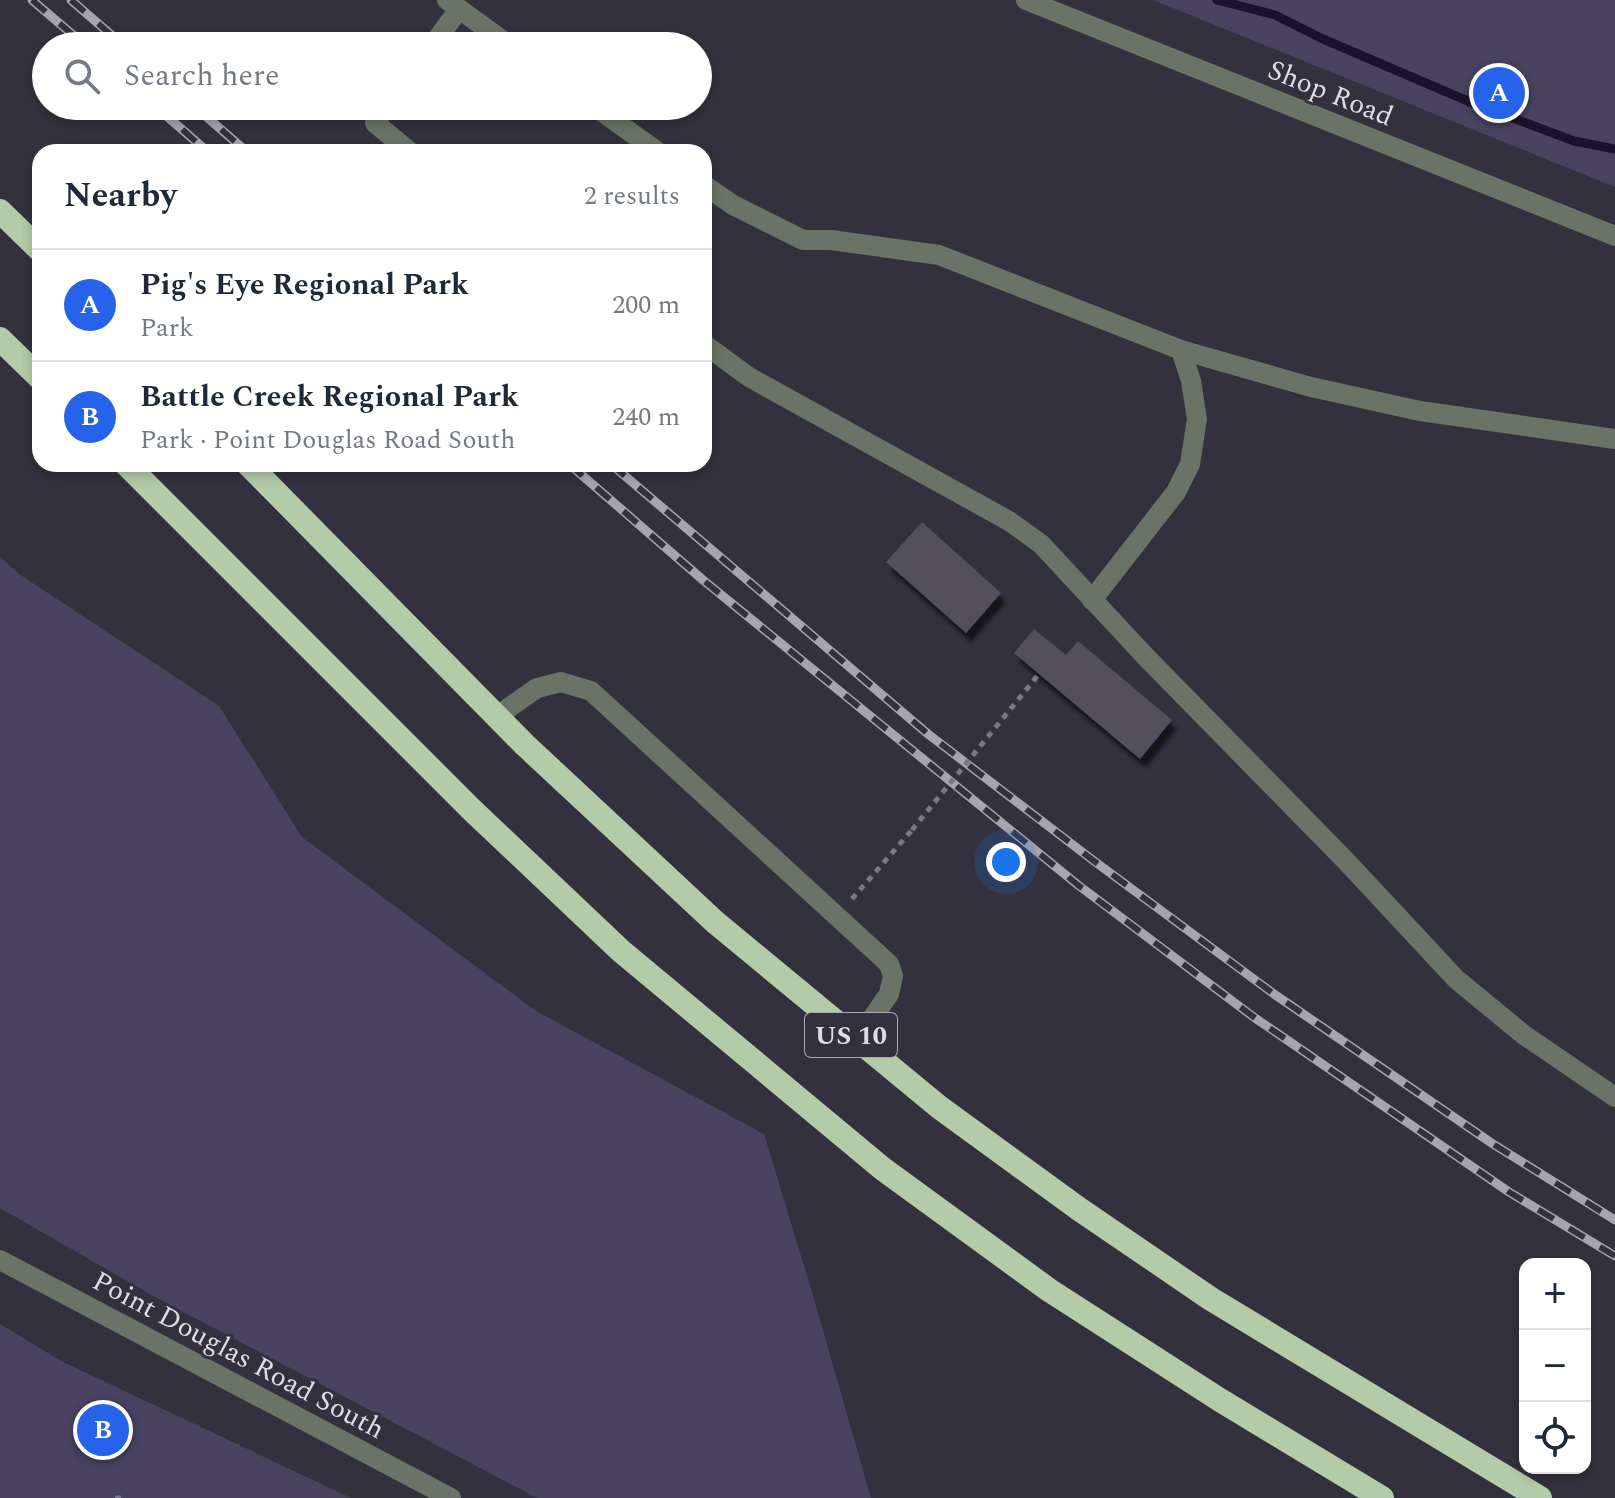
<!DOCTYPE html>
<html lang="en">
<head>
<meta charset="utf-8">
<style>
	body { margin:0; font-family:Spectral,serif; background:#f2f2f3; color:#1f2937 }
	.controls { position:absolute; right:24px; bottom:24px; display:grid; overflow:hidden; border-radius:16px; box-shadow:0 4px 12px #0003 }
	.controls button { width:72px; height:72px; display:grid; place-items:center; padding:0; border:0; border-bottom:2px solid #e0e1e3; background:#fff; color:#1f2937; font:40px sans-serif }
	.you { position:absolute; left:1006px; top:862px; width:28px; height:28px; margin:-20px; border:6px solid #fff; border-radius:50%; background:#1a73e8; box-shadow:0 0 0 12px #1a73e833 }
	.badge { display:grid; place-items:center; width:52px; height:52px; border-radius:50%; background:#2563eb; color:#fff; font-size:26px; font-weight:700 }
	.pin { position:absolute; translate:-50% -50%; border:4px solid #fff; box-shadow:0 2px 8px #0006 }
	.list { margin:0; padding:0; list-style:none }
	h2 { display:flex; justify-content:space-between; align-items:center; height:104px; margin:0; padding:0 32px; font-size:34px }
	h2 small { font-size:26px; font-weight:400; color:#747a83 }
	.list li { display:grid; grid-template-columns:52px 1fr auto; gap:24px; align-items:center; box-sizing:border-box; height:112px; padding:0 32px; border-top:2px solid #e0e1e3 }
	.list b { display:block; font-size:30px; white-space:nowrap }
	.list p { margin:0; font-size:26px; white-space:nowrap; color:#747a83 }
	.list em { font-size:26px; font-style:normal; color:#747a83 }
	.icon { flex:none; width:44px; height:44px; fill:none; stroke:currentColor; stroke-width:2; stroke-linecap:round; stroke-linejoin:round }
	.map { position:relative; flex:none; width:1615px; height:1498px; overflow:hidden }
	.search { position:absolute; background:#fff; box-shadow:0 4px 12px #0003; left:32px; top:32px; width:680px; height:88px; display:flex; align-items:center; gap:20px; box-sizing:border-box; padding:0 28px; border-radius:44px; color:#747a83; font-size:30px }
	.panel { position:absolute; background:#fff; box-shadow:0 4px 12px #0003; left:32px; top:144px; width:680px; height:328px; border-radius:24px }
	.map>svg:first-child { display:block }
	.green { fill:#494361 }
	.lines { fill:none; stroke-linecap:round; stroke-linejoin:round }
	.stream { stroke:#1a122f; stroke-width:9 }
	.building { fill:#524f5d; filter:url(#shadow) }
	.path { stroke:#7a7883; stroke-width:5; stroke-dasharray:6 6; stroke-linecap:butt }
	.minor { stroke:#6a7365; stroke-width:20 }
	.highway { stroke:#b4cba7; stroke-width:24 }
	.rail-casing { stroke:#a7a4af; stroke-width:9 }
	.rail { stroke:#34313e; stroke-width:6; stroke-dasharray:18; stroke-linecap:butt }
	.path-bridge { stroke:#7a7883; stroke-width:5; stroke-dasharray:6 6; stroke-linecap:butt }
	.labels { text-anchor:middle; stroke-width:6; stroke-linejoin:round; paint-order:stroke }
	.shield { fill:#34313e; stroke:#aba9b3; stroke-width:2 }
	.shield-label { font-size:26px; font-weight:bold; fill:#dedce5 }
	.street-label { font-size:28px; fill:#dedce5; stroke:#34313e }
</style>
</head>
<body>
<div class="map">
<svg width="1615" height="1498" viewBox="0 0 1615 1498">
	<defs>
		<filter id="shadow"><feDropShadow dx="5" dy="9" stdDeviation="2" flood-color="#0009"/></filter>
	</defs>
	<rect width="100%" height="100%" fill="#34313e"/>
	<g class="green">
		<path d="M1153,0H1615V187Z"/>
		<path d="M0,557L19,574L219,706L302,837L536,1011L764,1134L814,1299L871,1498H537L155,1297L0,1208Z"/>
		<path d="M0,1324L61,1361L351,1498H0Z"/>
	</g>
	<g class="lines">
		<path class="stream" d="M1217,0L1275,15L1323,39L1470,102L1574,141L1615,149"/>
	</g>
	<g class="building">
		<path d="M922,522L1001,593L966,633L886,562Z"/>
		<path d="M1034,629L1066,655L1078,641L1172,720L1140,759L1014,653Z"/>
	</g>
	<g class="lines">
		<g class="path">
			<path d="M852,899L912,830"/>
			<path d="M115,1498H122"/>
		</g>
		<g class="minor">
			<path d="M447,0L510,46"/>
			<path d="M1026,0L1615,236"/>
			<path d="M432,46L459,9"/>
			<path d="M387,106L375,123L410,152"/>
			<path d="M594,106L658,152"/>
			<path d="M704,185L733,205L803,240H831L939,255L1181,350L1311,387L1420,411L1615,439"/>
			<path d="M704,344L749,377L1009,521L1041,544L1145,656L1346,861L1456,979L1524,1035L1615,1097"/>
			<path d="M1092,600L1176,492L1190,464L1197,419L1191,381L1181,350"/>
			<path d="M497,716L537,688L561,682L591,691L889,964L893,976L889,994L857,1040"/>
			<path d="M0,1260L451,1498"/>
		</g>
		<g class="highway">
			<path d="M0,211L40,250"/>
			<path d="M0,339L40,378"/>
			<path d="M126,464L472,810L621,951L883,1169L1049,1290L1220,1400L1382,1498"/>
			<path d="M248,464L525,745L715,922L939,1107L1079,1209L1211,1299L1540,1498"/>
		</g>
		<g class="rail-casing">
			<g id="rail">
				<path d="M32,0L86,46"/>
				<path d="M71,0L124,46"/>
				<path d="M155,106L208,152"/>
				<path d="M194,106L247,152"/>
				<path d="M569,464L703,580L1078,885L1255,1018L1509,1192L1615,1256"/>
				<path d="M611,464L928,734L1094,861L1274,994L1493,1144L1615,1220"/>
			</g>
		</g>
		<use href="#rail" class="rail"/>
		<path class="path-bridge" d="M912,830L1039,674"/>
	</g>
	<g class="labels">
		<rect class="shield" x="805" y="1013" width="92" height="44" rx="6"/>
		<g class="shield-label">
			<text x="851" y="1044">US 10</text>
		</g>
		<g class="street-label">
			<text transform="translate(1331 92) rotate(22)" y="10">Shop Road</text>
			<text transform="translate(239 1354) rotate(28)" y="10">Point Douglas Road South</text>
		</g>
	</g>
</svg>
<div class="controls">
<button>+</button>
<button>−</button>
<button><svg class="icon" aria-label="locate" viewBox="0 0 24 24"><circle cx="12" cy="12" r="6"/><path d="M12 2v4M12 18v4M2 12h4M18 12h4"/></svg></button>
</div>
<div class="you"></div>
<div class="pin badge" style="left:1499px;top:93px">A</div>
<div class="pin badge" style="left:103px;top:1430px">B</div>
<div class="search"><svg class="icon" aria-label="search" viewBox="0 0 24 24"><circle cx="10" cy="10" r="6"/><path d="M15 15l6 6"/></svg>Search here</div>
<section class="panel">
<h2>Nearby<small>2 results</small></h2>
<ul class="list">
<li><span class="badge">A</span><div><b>Pig's Eye Regional Park</b><p>Park</p></div><em>200 m</em></li>
<li><span class="badge">B</span><div><b>Battle Creek Regional Park</b><p>Park · Point Douglas Road South</p></div><em>240 m</em></li>
</ul>
</section>
</div>
</body>
</html>
